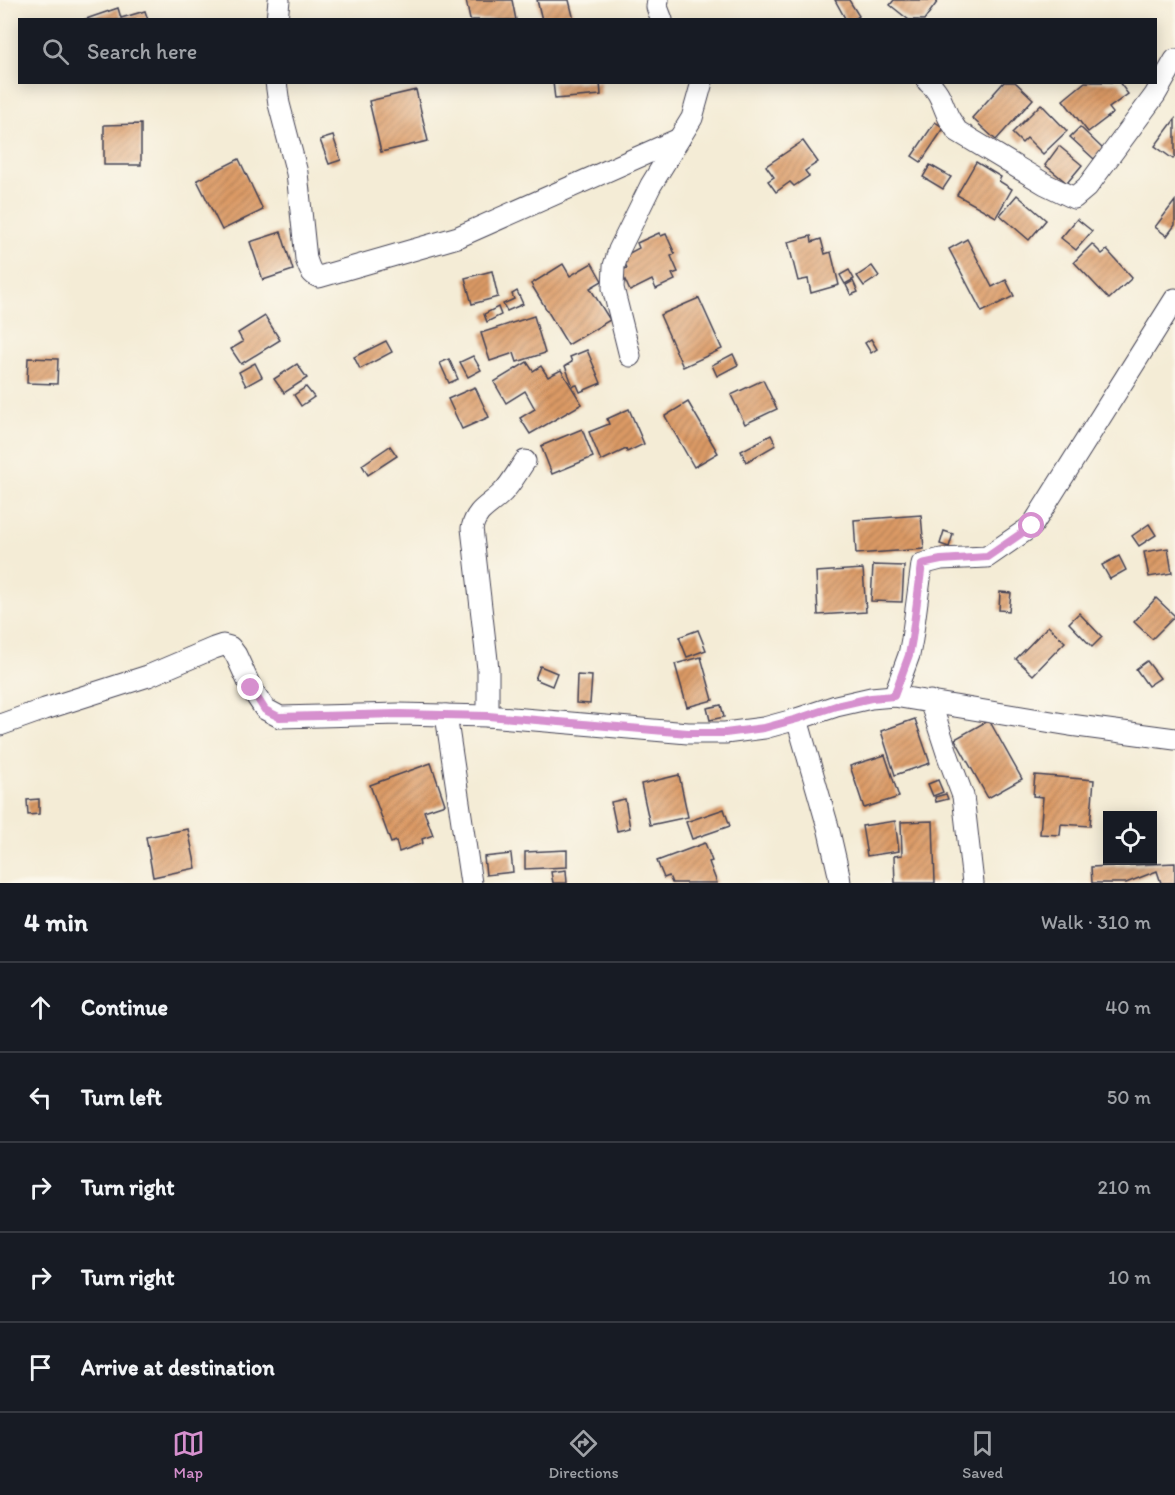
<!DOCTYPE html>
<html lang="en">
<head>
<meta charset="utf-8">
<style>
	body { margin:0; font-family:Itim,sans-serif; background:#242831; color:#f1f3f6 }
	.controls { position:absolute; right:18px; bottom:18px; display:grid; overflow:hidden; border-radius:0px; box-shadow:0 3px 15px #0003 }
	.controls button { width:54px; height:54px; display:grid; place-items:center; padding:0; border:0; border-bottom:2px solid #363941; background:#171b24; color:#f1f3f6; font:30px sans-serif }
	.stop { position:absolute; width:18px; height:18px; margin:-14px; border:4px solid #d690ce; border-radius:50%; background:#fff }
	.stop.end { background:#d690ce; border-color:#fff; box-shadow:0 2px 6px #0008 }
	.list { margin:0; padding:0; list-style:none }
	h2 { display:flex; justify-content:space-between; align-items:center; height:78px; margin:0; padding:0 24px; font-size:26px }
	h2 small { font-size:20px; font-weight:400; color:#9ea1a6 }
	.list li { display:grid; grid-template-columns:39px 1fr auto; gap:18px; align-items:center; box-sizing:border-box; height:90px; padding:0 24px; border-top:2px solid #363941 }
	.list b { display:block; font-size:22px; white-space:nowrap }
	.list em { font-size:20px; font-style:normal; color:#9ea1a6 }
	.icon { flex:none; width:33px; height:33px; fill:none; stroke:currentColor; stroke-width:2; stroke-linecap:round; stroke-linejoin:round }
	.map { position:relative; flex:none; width:1175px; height:883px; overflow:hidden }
	.search { position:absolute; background:#171b24; box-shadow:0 3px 15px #0003; left:18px; right:18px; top:18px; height:66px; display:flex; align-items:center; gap:15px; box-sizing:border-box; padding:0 21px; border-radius:0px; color:#9ea1a6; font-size:22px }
	.sheet { height:528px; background:#171b24 }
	nav { display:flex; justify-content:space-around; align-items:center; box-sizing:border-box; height:84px; border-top:2px solid #363941; background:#171b24; font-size:16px; color:#9ea1a6 }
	nav a { display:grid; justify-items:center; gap:3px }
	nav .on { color:#d690ce }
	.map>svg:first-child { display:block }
	.building { fill:url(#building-hatch) }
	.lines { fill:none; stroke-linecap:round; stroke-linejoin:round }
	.street-casing { stroke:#424052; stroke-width:23 }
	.street { stroke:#fff; stroke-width:21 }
	.route { stroke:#d690ce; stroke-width:8 }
</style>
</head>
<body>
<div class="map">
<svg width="1175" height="883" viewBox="0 0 1175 883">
	<defs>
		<pattern id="building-hatch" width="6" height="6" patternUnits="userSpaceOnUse" patternTransform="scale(1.5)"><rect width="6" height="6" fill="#db9a65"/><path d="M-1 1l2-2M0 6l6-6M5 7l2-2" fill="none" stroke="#b17d54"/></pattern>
	</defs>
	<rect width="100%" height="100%" fill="#fbf7ec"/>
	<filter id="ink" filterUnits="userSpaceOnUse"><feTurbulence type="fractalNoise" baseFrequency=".0167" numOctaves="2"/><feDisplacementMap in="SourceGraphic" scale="12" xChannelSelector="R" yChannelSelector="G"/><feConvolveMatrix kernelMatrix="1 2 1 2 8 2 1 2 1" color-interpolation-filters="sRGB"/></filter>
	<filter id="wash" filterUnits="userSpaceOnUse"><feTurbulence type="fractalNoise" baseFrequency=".008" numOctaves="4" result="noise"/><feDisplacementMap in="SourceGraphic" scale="24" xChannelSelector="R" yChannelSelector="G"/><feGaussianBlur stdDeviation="1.35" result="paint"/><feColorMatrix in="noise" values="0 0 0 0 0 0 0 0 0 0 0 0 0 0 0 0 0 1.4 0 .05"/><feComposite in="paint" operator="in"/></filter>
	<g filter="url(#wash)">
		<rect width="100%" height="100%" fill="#f4ecd6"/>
		<g id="blocks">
			<g class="building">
				<path d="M466,0H512L516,20H470Z"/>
				<path d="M537,0H569L574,20H542Z"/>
				<path d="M835,0H849L859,16L853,20H846Z"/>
				<path d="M894,0H936L938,1L924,20H909L890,5Z"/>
				<path d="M118,8L121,18L145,11L148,20H83Z"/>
				<path d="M553,82H600L601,95L555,99Z"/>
				<path d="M1004,82H1015L1033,99L996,140L972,118Z"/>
				<path d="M1085,82H1119L1128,94L1109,108L1113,113L1088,132L1063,100Z"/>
				<path d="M416,90L428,141L381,152L369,101Z"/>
				<path d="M1041,104L1067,131L1043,154L1027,138L1022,143L1012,133Z"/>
				<path d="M1175,119V156L1173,159L1155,146Z"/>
				<path d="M935,122L944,128L921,162L912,156Z"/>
				<path d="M141,124V165H104V125Z"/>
				<path d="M1080,127L1103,149L1094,159L1070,137Z"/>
				<path d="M333,136L341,160L329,164L320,140Z"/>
				<path d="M803,141L818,162L805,171L809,176L794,186L790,182L776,192L768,181L774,177L766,166Z"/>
				<path d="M1059,146L1082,165L1067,183L1045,165Z"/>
				<path d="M239,159L263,210L222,230L197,180Z"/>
				<path d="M976,162L1001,177L999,181L1012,189L996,217L957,195Z"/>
				<path d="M930,165L951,177L943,189L923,177Z"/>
				<path d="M1017,195L1046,220L1029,240L1000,215Z"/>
				<path d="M1175,201V225L1167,236L1155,227Z"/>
				<path d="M1077,219L1092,231L1076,250L1061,238Z"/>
				<path d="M281,232L293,270L263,280L250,242Z"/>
				<path d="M659,233L661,236L666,234L675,254L671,256L678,272L672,274L675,280L656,289L652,280L630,291L621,271L627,268L622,257L639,248L637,243Z"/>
				<path d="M811,236L812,242L821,239L825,254L831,252L839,285L811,293L808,279L798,281L788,242Z"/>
				<path d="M967,239L992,287L1006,280L1014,296L982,312L949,249Z"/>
				<path d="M1092,244L1102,254L1107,250L1132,278L1109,299L1074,262Z"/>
				<path d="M592,263L602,281L590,288L610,320L568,345L531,284L563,264L570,276Z"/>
				<path d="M872,266L879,276L864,286L857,276Z"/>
				<path d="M849,270L854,279L845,284L840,275Z"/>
				<path d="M492,271L498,297L472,304L465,278Z"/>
				<path d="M853,281L858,292L851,295L846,285Z"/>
				<path d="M517,291L523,304L507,311L503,304L514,299L512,294Z"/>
				<path d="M699,298L722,349L683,367L660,315Z"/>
				<path d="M498,307L501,315L487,322L484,314Z"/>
				<path d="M265,316L280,340L241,364L231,349L243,342L238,333Z"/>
				<path d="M534,316L545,353L517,362L514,353L490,361L481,333Z"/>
				<path d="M871,339L877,349L871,353L865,343Z"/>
				<path d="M386,341L392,352L360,369L354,357Z"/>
				<path d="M587,350L601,383L580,392L577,385L573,386L565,366L572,362L570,357Z"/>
				<path d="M733,354L738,365L717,376L712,365Z"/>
				<path d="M473,356L481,370L468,377L460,362Z"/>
				<path d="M28,358L58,359L57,384L27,383Z"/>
				<path d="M449,359L458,379L449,383L440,363Z"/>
				<path d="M527,362L533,371L541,366L548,377L561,370L582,404L530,434L520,418L535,409L525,391L506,403L494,382Z"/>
				<path d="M255,363L262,377L246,386L239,372Z"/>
				<path d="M297,364L307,378L284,393L274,379Z"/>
				<path d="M763,380L777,409L745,424L731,395Z"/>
				<path d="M306,387L314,397L301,406L294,395Z"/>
				<path d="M475,387L489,417L462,429L448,399Z"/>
				<path d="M688,402L718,453L694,467L665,416Z"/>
				<path d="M629,409L644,444L627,452L626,449L601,461L589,432L609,424L607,419Z"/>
				<path d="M582,429L593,457L552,474L541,446Z"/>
				<path d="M771,435L776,445L746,462L741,451Z"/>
				<path d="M390,446L397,456L368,475L362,465Z"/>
				<path d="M921,515L924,549L856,554L854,520Z"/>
				<path d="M1149,524L1156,535L1139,546L1132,536Z"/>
				<path d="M944,531L953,534L949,547L940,544Z"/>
				<path d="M1168,548L1172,573L1149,577L1144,552Z"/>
				<path d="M1119,556L1126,570L1110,579L1102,565Z"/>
				<path d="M873,565L904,566L902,602L871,601Z"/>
				<path d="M863,569L866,612L818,615L816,572Z"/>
				<path d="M1000,592L1011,593L1009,611L999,610Z"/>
				<path d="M1156,598L1175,616L1152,639L1134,622Z"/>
				<path d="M1079,613L1102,637L1092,647L1069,623Z"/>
				<path d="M1048,626L1065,642L1033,675L1016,659Z"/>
				<path d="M698,630L706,650L687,657L679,637Z"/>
				<path d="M701,657L713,700L687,707L675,664Z"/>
				<path d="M1147,661L1160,678L1148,686L1136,669Z"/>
				<path d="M540,666L557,673L552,686L535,679Z"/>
				<path d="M577,675L592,676L590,704L576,703Z"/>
				<path d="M721,705L724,717L710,720L707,708Z"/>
				<path d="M915,719L930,763L895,775L881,731Z"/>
				<path d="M989,720L1022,779L988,798L955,739Z"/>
				<path d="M885,755L899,797L864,808L850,766Z"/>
				<path d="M431,763L445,804L424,811L433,835L422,839L423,843L399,852L396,841L391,843L370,785Z"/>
				<path d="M679,775L688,817L650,825L641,784Z"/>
				<path d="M1035,775L1094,780L1090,826L1061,824L1060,835L1040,834L1043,797L1033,796Z"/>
				<path d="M938,780L943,792L933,796L928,784Z"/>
				<path d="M946,794L948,799L936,802L935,797Z"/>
				<path d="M39,799V814L28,815L27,800Z"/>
				<path d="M625,799L630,828L617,831L611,802Z"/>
				<path d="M724,809L730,826L692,839L686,822Z"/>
				<path d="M895,821L899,851L867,856L862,826Z"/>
				<path d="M933,821L935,883H895L894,856L902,855L901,822Z"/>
				<path d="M188,829L196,868L153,877L146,837Z"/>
				<path d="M705,843L712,861L709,862L717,883H672L669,876L664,878L657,861Z"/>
				<path d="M567,850V867L525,869V852Z"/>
				<path d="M511,854L513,872L486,875L484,857Z"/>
				<path d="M1175,863V883H1161L1157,871L1126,883H1092L1091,867Z"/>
				<path d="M566,870L567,883H553L551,872Z"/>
			</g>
		</g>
	</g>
	<g filter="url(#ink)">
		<use href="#blocks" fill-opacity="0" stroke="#424052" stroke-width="1.5"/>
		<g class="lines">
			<g class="street-casing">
				<g id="street">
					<path d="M658,0L657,7L662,20"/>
					<path d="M277,20L279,0"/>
					<path d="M276,82L279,104L297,173L306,259C309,267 310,274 319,277L458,237L679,139"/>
					<path d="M928,82C941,92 942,105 949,118C951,122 955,127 957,131L1045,184L1074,198L1087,187L1155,95L1175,60"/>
					<path d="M630,356L613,288L614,266L619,250L651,185L692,118L702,82"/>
					<path d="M894,696L909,655L912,639L922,564L941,559L987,557L1032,526L1175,299"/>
					<path d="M930,701L948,756L963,796L973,883"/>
					<path d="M446,715L471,883"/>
					<path d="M488,716V669L472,528C477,508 490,506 503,492C511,484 518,471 525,461"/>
					<path d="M797,719L828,827L839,875L840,883"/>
					<path d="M0,725L45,709L148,676L214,648L223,645L230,647L236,655L251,688L265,709L280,717L399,714L488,716L688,733H725L764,728L797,719L836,706L871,698L894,696L1070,725L1175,739"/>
				</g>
			</g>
			<use href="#street" class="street"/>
		</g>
	</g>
	<g class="lines" filter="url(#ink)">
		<path class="route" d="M251,688L265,710L279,717L399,714L488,716L688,733H725L764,728L797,719L836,706L871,698L894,696L909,655L912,639L922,564L941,560L987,557L1032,526"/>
	</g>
</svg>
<div class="controls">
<button><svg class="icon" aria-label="locate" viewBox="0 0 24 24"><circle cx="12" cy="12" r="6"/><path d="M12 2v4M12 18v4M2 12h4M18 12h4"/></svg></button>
</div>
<div class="stop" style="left:1032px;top:526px"></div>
<div class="stop end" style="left:251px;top:688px"></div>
<div class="search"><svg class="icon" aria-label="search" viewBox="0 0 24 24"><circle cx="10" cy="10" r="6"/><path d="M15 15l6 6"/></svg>Search here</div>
</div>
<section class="sheet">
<h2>4 min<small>Walk · 310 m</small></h2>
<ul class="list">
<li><svg class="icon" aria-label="ahead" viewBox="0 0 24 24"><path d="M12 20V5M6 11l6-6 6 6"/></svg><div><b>Continue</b></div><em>40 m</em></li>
<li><svg class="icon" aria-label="left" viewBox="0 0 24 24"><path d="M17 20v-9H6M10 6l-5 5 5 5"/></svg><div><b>Turn left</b></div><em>50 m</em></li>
<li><svg class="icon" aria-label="right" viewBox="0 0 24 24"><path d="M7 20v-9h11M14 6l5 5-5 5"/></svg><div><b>Turn right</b></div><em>210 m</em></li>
<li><svg class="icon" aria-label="right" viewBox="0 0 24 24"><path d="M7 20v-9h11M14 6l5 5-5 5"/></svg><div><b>Turn right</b></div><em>10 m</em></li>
<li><svg class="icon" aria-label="arrive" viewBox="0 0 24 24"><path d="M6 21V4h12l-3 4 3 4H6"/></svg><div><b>Arrive at destination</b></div></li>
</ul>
</section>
<nav>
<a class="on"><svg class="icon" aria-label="map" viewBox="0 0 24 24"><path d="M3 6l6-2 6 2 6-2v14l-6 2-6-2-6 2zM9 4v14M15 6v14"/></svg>Map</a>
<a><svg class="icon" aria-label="directions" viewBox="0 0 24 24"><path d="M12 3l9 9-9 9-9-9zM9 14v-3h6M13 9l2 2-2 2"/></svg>Directions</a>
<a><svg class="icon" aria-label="saved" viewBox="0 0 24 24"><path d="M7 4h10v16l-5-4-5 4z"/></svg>Saved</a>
</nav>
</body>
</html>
